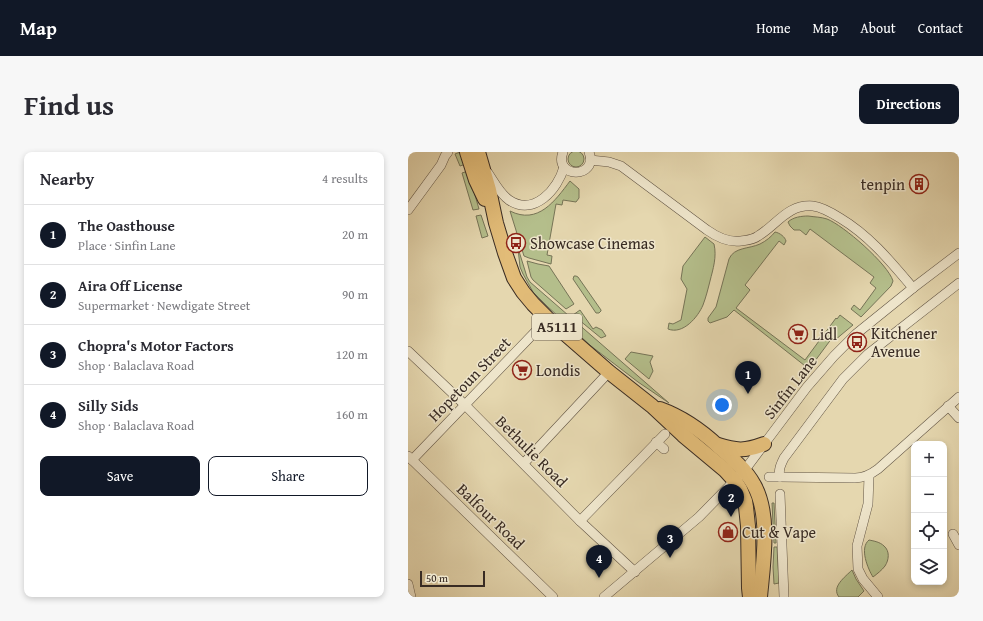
<!DOCTYPE html>
<html lang="en">
<head>
<meta charset="utf-8">
<style>
	body { margin:0; font-family:"Gentium Book Plus",serif; background:#f7f7f7; color:#2b2b33 }
	.controls { position:absolute; right:12px; bottom:12px; display:grid; overflow:hidden; border-radius:8px; box-shadow:0 2px 6px #0003 }
	.controls button { width:36px; height:36px; display:grid; place-items:center; padding:0; border:0; border-bottom:1px solid #e1e1e2; background:#fff; color:#2b2b33; font:20px sans-serif }
	.scale { position:absolute; left:12px; bottom:10px; width:65px; box-sizing:border-box; padding-left:4px; border:2px solid #382b23; border-top:0; font-size:11px; line-height:14px; white-space:nowrap; color:#382b23; -webkit-text-stroke:3px #eee5cb; paint-order:stroke }
	.you { position:absolute; left:314px; top:253px; width:14px; height:14px; margin:-10px; border:3px solid #fff; border-radius:50%; background:#1a73e8; box-shadow:0 0 0 6px #1a73e833 }
	.badge { display:grid; place-items:center; width:26px; height:26px; border-radius:50%; background:#111827; color:#fff; font-size:13px; font-weight:700 }
	.pin { position:absolute; translate:-50% -33px; filter:drop-shadow(0 1px 2px #0008) }
	.pin::after { content:''; position:absolute; top:21px; width:14px; height:12px; background:inherit; clip-path:polygon(0 0,100% 0,50% 100%) }
	.list { margin:0; padding:0; list-style:none }
	h2 { display:flex; justify-content:space-between; align-items:center; height:52px; margin:0; padding:0 16px; font-size:17px }
	h2 small { font-size:13px; font-weight:400; color:#7c7c81 }
	.list li { display:grid; grid-template-columns:26px 1fr auto; gap:12px; align-items:center; box-sizing:border-box; height:60px; padding:0 16px; border-top:1px solid #e1e1e2 }
	.list b { display:block; font-size:15px; white-space:nowrap }
	.list p { margin:0; font-size:13px; white-space:nowrap; color:#7c7c81 }
	.list em { font-size:13px; font-style:normal; color:#7c7c81 }
	.actions { display:flex; gap:8px; padding:12px 16px }
	.actions a { flex:1; padding:9px 0; border:1px solid #111827; border-radius:8px; text-align:center; font-size:14px; color:#111827 }
	.actions .main { background:#111827; color:#fff }
	.icon { flex:none; width:22px; height:22px; fill:none; stroke:currentColor; stroke-width:2; stroke-linecap:round; stroke-linejoin:round }
	.map { position:relative; flex:none; width:551px; height:445px; overflow:hidden; border-radius:8px }
	header { display:flex; align-items:center; gap:24px; box-sizing:border-box; height:56px; padding:0 20px; background:#111827; color:#fff }
	header strong { font-size:19px }
	nav { display:flex; gap:22px; margin-inline-start:auto; font-size:14px }
	.intro { display:flex; align-items:center; justify-content:space-between; box-sizing:border-box; height:96px; padding:0 24px }
	h1 { margin:0; font-size:28px }
	.button { padding:10px 18px; border-radius:8px; background:#111827; color:#fff; font-size:14px; font-weight:700 }
	main { display:flex; gap:24px; padding:0 24px }
	aside { flex:1; background:#fff; border-radius:8px; box-shadow:0 2px 6px #0003 }
	.map>svg:first-child { display:block }
	.green { fill:#b4be8b; stroke:#767457 }
	.lines { fill:none; stroke-linecap:round; stroke-linejoin:round }
	.minor-casing { stroke:#635646; stroke-width:10 }
	.highway-casing { stroke:#382b23; stroke-width:16 }
	.minor { stroke:#eee5cb; stroke-width:9 }
	.highway { stroke:#e2bc78; stroke-width:14 }
	.labels { text-anchor:middle; stroke-width:3; stroke-linejoin:round; paint-order:stroke }
	.shield { fill:#eee5cb; stroke:#6f6355; stroke-width:1 }
	.shield-label { font-size:15px; font-weight:bold; fill:#382b23 }
	.poi-label { font-size:16px; fill:#382b23; stroke:#eee5cb; text-anchor:start }
	.street-label { font-size:16px; fill:#382b23; stroke:#eee5cb }
</style>
</head>
<body>
<header>
<strong>Map</strong>
<nav><a>Home</a><a>Map</a><a>About</a><a>Contact</a></nav>
</header>
<div class="intro"><h1>Find us</h1><a class="button">Directions</a></div>
<main>
<aside>
<h2>Nearby<small>4 results</small></h2>
<ul class="list">
<li><span class="badge">1</span><div><b>The Oasthouse</b><p>Place · Sinfin Lane</p></div><em>20 m</em></li>
<li><span class="badge">2</span><div><b>Aira Off License</b><p>Supermarket · Newdigate Street</p></div><em>90 m</em></li>
<li><span class="badge">3</span><div><b>Chopra's Motor Factors</b><p>Shop · Balaclava Road</p></div><em>120 m</em></li>
<li><span class="badge">4</span><div><b>Silly Sids</b><p>Shop · Balaclava Road</p></div><em>160 m</em></li>
</ul>
<div class="actions"><a class="main">Save</a><a>Share</a></div>
</aside>
<div class="map">
<svg width="551" height="445" viewBox="0 0 551 445">
	<rect width="100%" height="100%" fill="#e5d7af"/>
	<filter id="stains"><feTurbulence type="fractalNoise" baseFrequency=".005" numOctaves="4"/><feColorMatrix values="0 0 0 0 .2 0 0 0 0 .09 0 0 0 0 .02 0 0 0 .5 -.17"/></filter>
	<radialGradient id="worn" r=".72"><stop offset=".6" stop-color="#630" stop-opacity="0"/><stop offset="1" stop-color="#630" stop-opacity=".3"/></radialGradient>
	<g class="green">
		<circle cx="168" cy="7" r="8"/>
		<path d="M52,0L54,2L58,12L52,14L47,2Z"/>
		<path d="M60,19L71,57L65,58L54,21Z"/>
		<path d="M162,29L171,37V46L168,50L155,48L154,53L148,52L139,103L144,104L143,112L121,106L116,104L102,59C130,73 147,49 162,29Z"/>
		<path d="M73,63L80,84L74,86L68,64Z"/>
		<path d="M400,64C407,65 413,65 419,67C435,73 480,112 485,129L483,134L453,165L443,157L446,153L452,158L468,136L462,131L466,125L402,77L398,83L392,78H386L382,74L380,70C385,65 394,64 400,64Z"/>
		<path d="M367,80C372,81 377,85 378,89L376,93L371,89L337,133L342,138L328,156L397,208L428,166L429,167L432,163L445,173L427,188L424,186L401,217L326,158L319,165L302,171L300,169V166L308,155L321,107C326,95 341,97 352,92C358,89 363,85 367,80Z"/>
		<path d="M297,85L306,92C309,105 305,117 302,129C300,137 298,145 295,153C290,165 275,183 260,177L261,171L265,172L273,168L279,137L273,127L275,114Z"/>
		<path d="M110,96L119,125L122,130L261,251L230,230L183,194L140,155L125,140L115,122L112,115Z"/>
		<path d="M119,109L130,112L141,114L166,152L158,157L125,128L123,125Z"/>
		<path d="M166,124H168L170,125L193,158V159L191,161H188L165,127Z"/>
		<path d="M172,158L185,177L188,175L194,178L198,184L193,186L165,163Z"/>
		<path d="M223,200L245,204L242,210L245,219L241,227L217,207Z"/>
		<path d="M364,351H366L368,391H366Z"/>
		<path d="M461,388C466,389 472,390 476,394C482,399 481,408 477,414C474,418 469,422 465,425C460,417 451,396 461,388Z"/>
		<path d="M366,395H369L371,431L366,432L365,415Z"/>
		<path d="M444,418L448,427L456,439L450,445H431C423,435 437,425 444,418Z"/>
	</g>
	<g class="lines">
		<g class="minor-casing">
			<g id="minor">
				<path d="M155,0C145,27 191,27 181,0"/>
				<path d="M182,8L201,10L213,14L299,78C309,85 320,91 333,89C339,88 345,88 350,84C369,73 379,52 405,54C414,55 424,61 432,66C462,84 483,110 505,136"/>
				<path d="M80,21C86,30 92,42 101,48C126,65 150,37 156,15"/>
				<path d="M0,58L33,13L37,4L40,0"/>
				<path d="M0,199L57,253L172,369L227,420"/>
				<path d="M540,254L551,266"/>
				<path d="M248,290L256,297"/>
				<path d="M0,304L145,445"/>
				<path d="M4,308L127,180L139,166"/>
				<path d="M116,311L201,220"/>
				<path d="M461,324L460,352L449,394L450,417L455,427L470,445"/>
				<path d="M361,325H372L447,326C456,326 462,323 470,317L551,245"/>
				<path d="M372,325C370,318 373,312 376,306L435,227L460,202L551,131"/>
				<path d="M372,342L376,445"/>
				<path d="M172,369L257,282"/>
				<path d="M545,382L551,393"/>
				<path d="M0,432L3,445"/>
				<path d="M196,445L291,365L336,319L399,235L426,204L448,182L505,136L551,101"/>
			</g>
		</g>
		<g class="highway-casing">
			<g id="highway">
				<path d="M59,0L68,28L77,47"/>
				<path d="M70,0L81,38L88,71L97,101L106,126L115,140L125,152L139,166L201,220L244,254L275,283L317,318L327,329L332,337L337,349L338,355L340,374L341,436L342,445"/>
				<path d="M252,257C274,265 294,279 311,295C324,306 338,318 346,333C363,363 355,412 352,445"/>
				<path d="M310,293C329,299 337,299 356,292"/>
			</g>
		</g>
		<use href="#minor" class="minor"/>
		<use href="#highway" class="highway"/>
	</g>
	<defs>
		<g id="building-ring" transform="scale(1)"><circle r="9.5" fill="#eee5cb" stroke="#8f2418" stroke-width="1.5"/><path d="M-4-6H4V6H1V3H-1V6H-4ZM-2.5-4.3h1.7v1.8h-1.7ZM.8-4.3h1.7v1.8H.8ZM-2.5-1h1.7V.8h-1.7ZM.8-1h1.7V.8H.8Z" fill="#8f2418"/></g>
		<g id="bus-ring" transform="scale(1)"><circle r="9.5" fill="#eee5cb" stroke="#8f2418" stroke-width="1.5"/><path d="M-5-6H5V4H4V6H2V4H-2V6H-4V4H-5ZM-3.5-4V0h7V-4ZM-3.5 1.2v1.5H-2V1.2ZM2 1.2v1.5H3.5V1.2Z" fill="#8f2418"/></g>
		<g id="supermarket-ring" transform="scale(1)"><circle r="9.5" fill="#eee5cb" stroke="#8f2418" stroke-width="1.5"/><path d="M-6-5.5h2.5l.6 2H6L4.5 2H-2.5L-4.4-4H-6ZM-1.5 3.2a1.3 1.3 0 1 0 .1 0ZM3 3.2a1.3 1.3 0 1 0 .1 0Z" fill="#8f2418"/></g>
		<g id="shop-ring" transform="scale(1)"><circle r="9.5" fill="#eee5cb" stroke="#8f2418" stroke-width="1.5"/><path d="M-5-2.5h2.3a2.7 3.5 0 0 1 5.4 0H5L5.5 6h-11ZM-1.5-2.5h3a1.5 2.3 0 0 0-3 0Z" fill="#8f2418"/></g>
	</defs>
	<g fill-rule="evenodd">
		<use href="#building-ring" x="511" y="32"/>
		<use href="#bus-ring" x="108" y="91"/>
		<use href="#supermarket-ring" x="390" y="182"/>
		<use href="#bus-ring" x="449" y="190"/>
		<use href="#supermarket-ring" x="114" y="218"/>
		<use href="#shop-ring" x="320" y="380"/>
	</g>
	<g class="labels">
		<rect class="shield" x="124" y="162" width="50" height="26" rx="3"/>
		<g class="shield-label">
			<text x="149" y="180">A5111</text>
		</g>
		<g class="poi-label">
			<text x="497" y="38" text-anchor="end">tenpin</text>
			<text x="122" y="97">Showcase Cinemas</text>
			<text x="463" y="187">Kitchener<tspan x="463" dy="18">Avenue</tspan></text>
			<text x="404" y="188">Lidl</text>
			<text x="128" y="224">Londis</text>
			<text x="334" y="386">Cut &amp; Vape</text>
		</g>
		<g class="street-label">
			<text transform="translate(61 227) rotate(-46)" y="6">Hopetoun Street</text>
			<text transform="translate(382 235) rotate(-52)" y="6">Sinfin Lane</text>
			<text transform="translate(124 299) rotate(45)" y="6">Bethulie Road</text>
			<text transform="translate(83 364) rotate(44)" y="6">Balfour Road</text>
		</g>
	</g>
	<rect width="100%" height="100%" filter="url(#stains)"/>
	<rect width="100%" height="100%" fill="url(#worn)"/>
</svg>
<div class="controls">
<button>+</button>
<button>−</button>
<button><svg class="icon" aria-label="locate" viewBox="0 0 24 24"><circle cx="12" cy="12" r="6"/><path d="M12 2v4M12 18v4M2 12h4M18 12h4"/></svg></button>
<button><svg class="icon" aria-label="layers" viewBox="0 0 24 24"><path d="M12 4l9 5-9 5-9-5zM3 14l9 5 9-5"/></svg></button>
</div>
<div class="scale">50 m</div>
<div class="you"></div>
<div class="pin badge" style="left:340px;top:242px">1</div>
<div class="pin badge" style="left:323px;top:365px">2</div>
<div class="pin badge" style="left:262px;top:406px">3</div>
<div class="pin badge" style="left:191px;top:426px">4</div>
</div>
</main>
</body>
</html>
